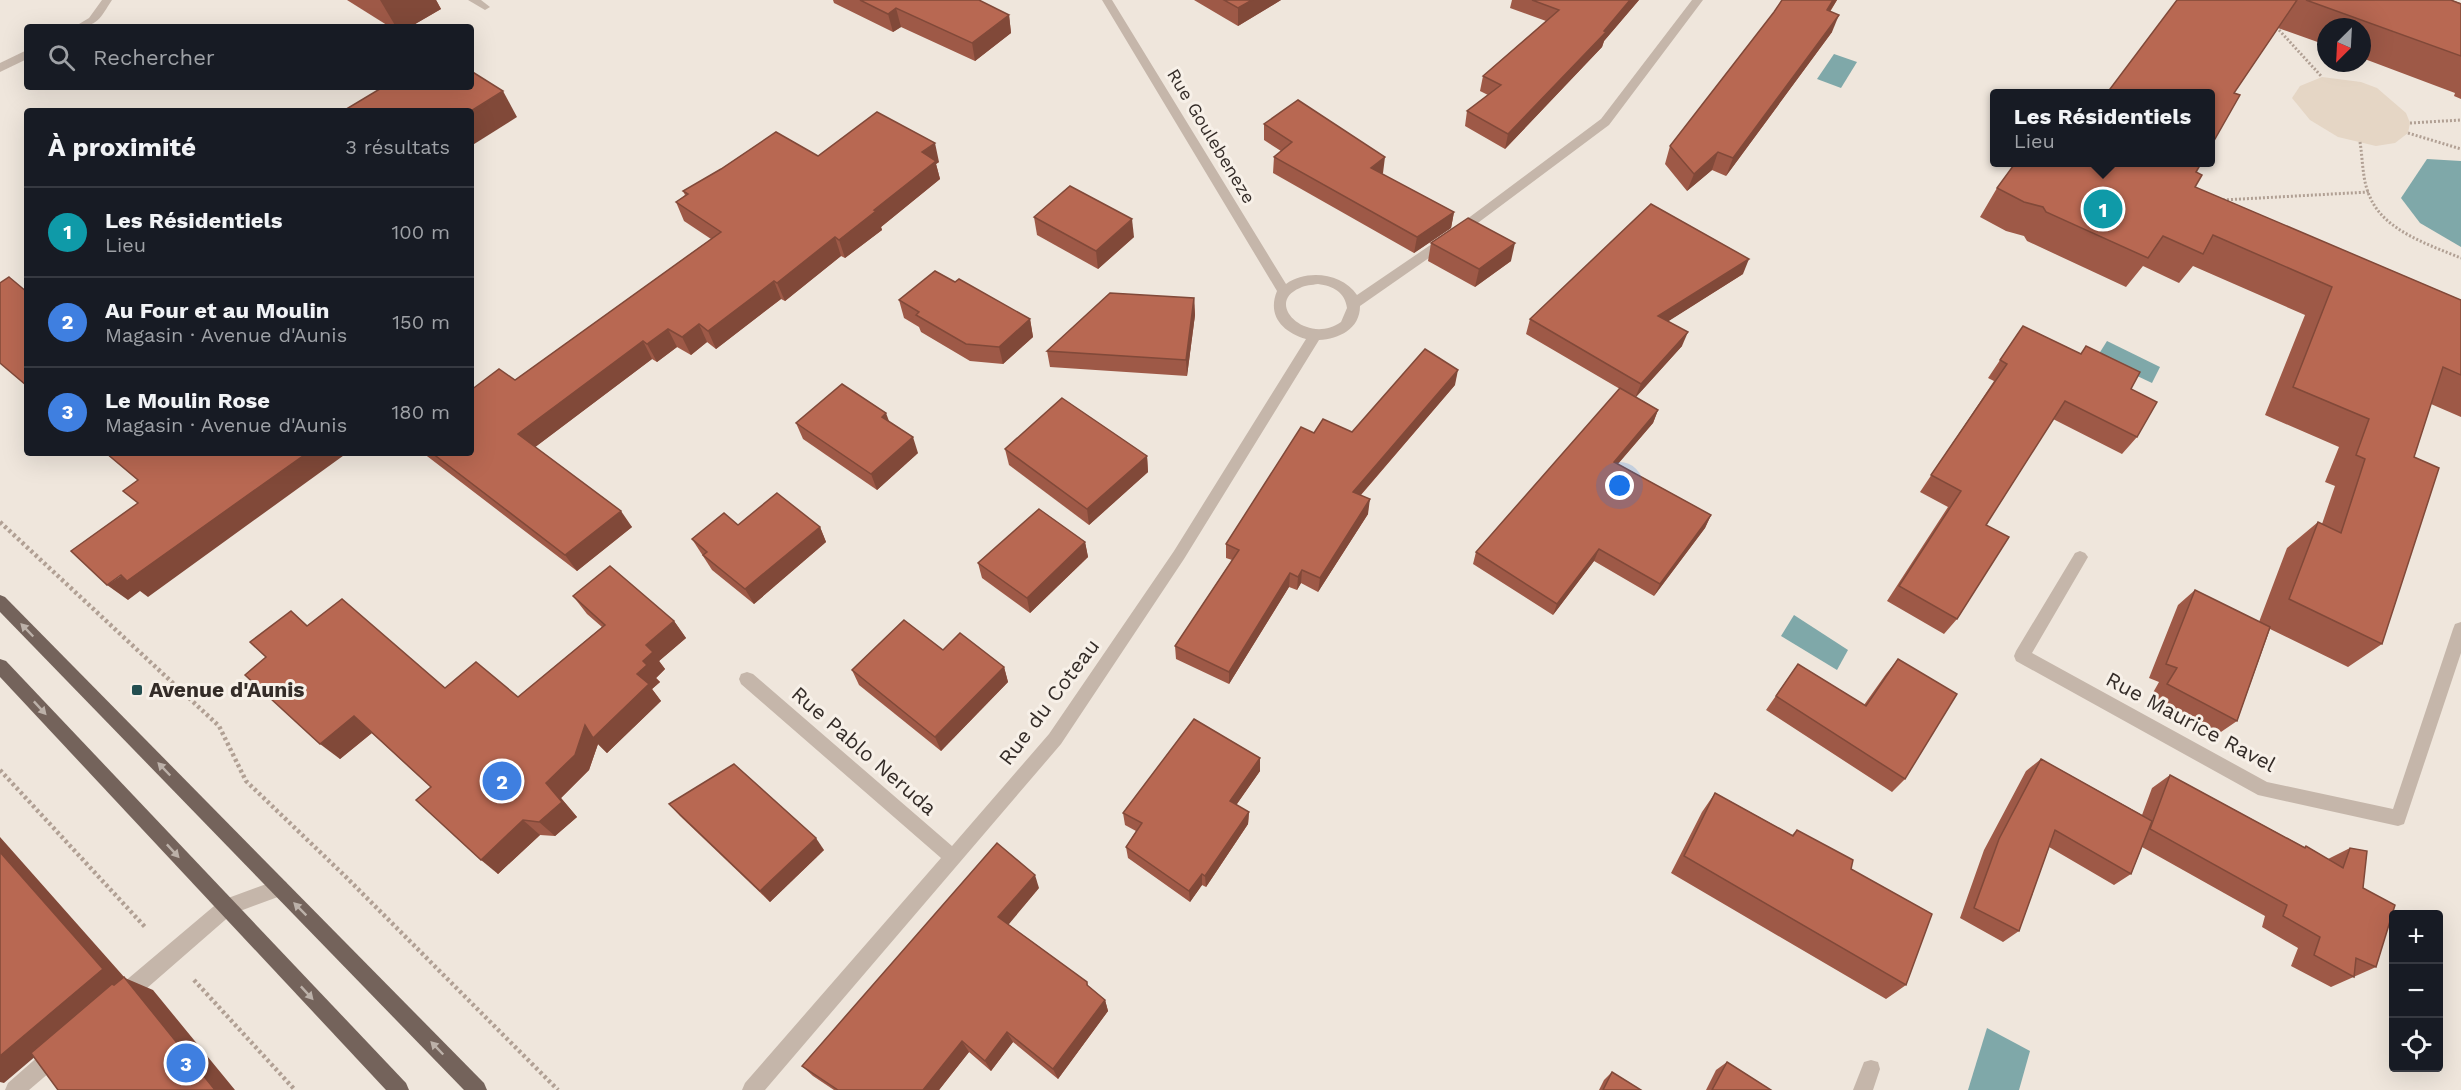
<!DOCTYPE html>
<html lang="fr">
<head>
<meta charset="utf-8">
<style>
	body { margin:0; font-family:"Work Sans",sans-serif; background:#242831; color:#f1f3f6 }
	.controls { position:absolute; right:18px; bottom:18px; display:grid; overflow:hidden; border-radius:6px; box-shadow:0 6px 24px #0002 }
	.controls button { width:54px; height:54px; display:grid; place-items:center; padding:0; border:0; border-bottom:2px solid #363941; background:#171b24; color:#f1f3f6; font:30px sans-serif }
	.compass { position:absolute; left:2317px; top:18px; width:54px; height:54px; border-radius:50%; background:#171b24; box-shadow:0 6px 24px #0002; rotate:204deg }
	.you { position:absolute; left:1620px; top:486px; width:21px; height:21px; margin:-15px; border:4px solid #fff; border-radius:50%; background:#1a73e8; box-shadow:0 0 0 9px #1a73e833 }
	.badge { display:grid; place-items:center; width:39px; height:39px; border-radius:50%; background:#94a9ab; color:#fff; font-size:20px; font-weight:700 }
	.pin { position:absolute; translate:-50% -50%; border:3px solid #fff; box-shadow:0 2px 6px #0006 }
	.popup { position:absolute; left:1990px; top:89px; width:225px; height:78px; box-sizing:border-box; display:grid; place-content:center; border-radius:6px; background:#171b24; filter:drop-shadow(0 2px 4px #0005); font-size:20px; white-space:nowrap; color:#9ea1a6 }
	.popup b { font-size:22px; color:#f1f3f6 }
	.popup::after { content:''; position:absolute; left:50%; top:100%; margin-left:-12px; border:12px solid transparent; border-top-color:#171b24 }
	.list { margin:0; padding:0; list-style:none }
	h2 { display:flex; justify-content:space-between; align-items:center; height:78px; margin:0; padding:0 24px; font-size:26px }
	h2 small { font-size:20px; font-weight:400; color:#9ea1a6 }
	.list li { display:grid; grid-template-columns:39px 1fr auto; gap:18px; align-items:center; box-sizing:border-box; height:90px; padding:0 24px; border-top:2px solid #363941 }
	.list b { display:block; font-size:22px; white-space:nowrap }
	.list p { margin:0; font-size:20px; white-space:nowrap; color:#9ea1a6 }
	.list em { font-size:20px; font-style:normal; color:#9ea1a6 }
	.icon { flex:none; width:33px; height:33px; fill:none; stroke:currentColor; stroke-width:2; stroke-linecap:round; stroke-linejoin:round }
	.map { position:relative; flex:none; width:2461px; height:1090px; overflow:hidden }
	.search { position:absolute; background:#171b24; box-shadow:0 6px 24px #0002; left:24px; top:24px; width:450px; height:66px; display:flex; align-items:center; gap:15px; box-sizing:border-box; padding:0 21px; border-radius:6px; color:#9ea1a6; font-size:22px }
	.panel { position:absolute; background:#171b24; box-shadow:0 6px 24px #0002; left:24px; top:108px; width:450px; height:348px; border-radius:6px }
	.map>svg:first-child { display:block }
	.plaza { fill:#e5d6c5 }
	.water { fill:#7fa8a9 }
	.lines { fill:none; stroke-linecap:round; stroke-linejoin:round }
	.path-far1 { stroke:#b1a094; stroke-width:3; stroke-dasharray:2 2; stroke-linecap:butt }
	.path { stroke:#b1a094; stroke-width:4.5; stroke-dasharray:3 3; stroke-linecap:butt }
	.lane { fill:#c5b6aa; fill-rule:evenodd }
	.street { fill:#c5b6aa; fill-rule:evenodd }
	.primary { fill:#74635b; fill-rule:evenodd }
	.wall { fill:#9e5947 }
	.shaded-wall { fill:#814939 }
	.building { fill:#b86852; stroke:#814939; stroke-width:1.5 }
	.oneway { fill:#bcb1a9 }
	.poi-dot { fill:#234e50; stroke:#f7f0e8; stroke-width:2 }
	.labels { text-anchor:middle; stroke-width:6; stroke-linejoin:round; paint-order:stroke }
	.far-street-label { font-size:18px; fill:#342c28; stroke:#f7f0e8 }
	.poi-label { font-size:21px; font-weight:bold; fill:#342c28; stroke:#f7f0e8; text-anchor:start }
	.street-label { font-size:21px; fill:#342c28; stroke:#f7f0e8 }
</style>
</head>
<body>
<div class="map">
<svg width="2461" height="1090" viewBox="0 0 2461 1090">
	<rect width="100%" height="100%" fill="#efe6dc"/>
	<path class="plaza" d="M2322,77L2361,82L2377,88L2406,113L2410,123L2408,133L2395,143L2376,146L2338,137L2310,120L2292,98L2300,86Z"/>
	<g class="water">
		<path d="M1834,54L1857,62L1841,88L1817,79Z"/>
		<path d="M2427,159L2461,161V247L2420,223L2401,198Z"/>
		<path d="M2107,341L2160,367L2152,383L2097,357Z"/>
		<path d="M1794,615L1848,650L1837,670L1781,636Z"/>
		<path d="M1987,1028L2030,1051L2019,1090H1968Z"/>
	</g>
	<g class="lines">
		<g class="path-far1">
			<path d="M2279,30L2322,77"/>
			<path d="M2410,123L2461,120"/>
			<path d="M2408,133L2461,149"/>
			<path d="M2360,142C2363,160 2362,180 2370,197C2384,231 2430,245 2461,258"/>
			<path d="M2223,200L2369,192"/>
		</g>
		<g class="path">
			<path d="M0,522L219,726L246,781L345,876L558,1090"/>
			<path d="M0,770L146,928"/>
			<path d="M194,980L295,1090"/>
		</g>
		<g class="lane">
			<path d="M280,879L286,882L289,888L286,894L232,914L131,1002L124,1004L117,1002L115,995L117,988L220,901Z"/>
			<path d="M56,1045L63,1047L65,1054L63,1061L29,1090H5L8,1083L49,1047Z"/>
			<path d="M1871,1060L1878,1062L1880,1069L1873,1090H1853L1864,1062Z"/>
		</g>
		<g class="street">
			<path d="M102,0H112C100,18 98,27 74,27L89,18Z"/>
			<path d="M468,0H481L490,7L485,10Z"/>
			<path d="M1102,0H1112L1286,284C1307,269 1342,273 1357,295L1451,231L1601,119L1692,0H1703L1609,125L1459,237L1360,306C1360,329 1339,339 1319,340L1184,559L1061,744L765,1090H742L745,1083L941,858L741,684L739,679L741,674L747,672L753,674L952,846L1049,734L1174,551L1306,339C1282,332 1267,315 1277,291ZM1318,284C1333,286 1345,292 1347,308L1341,322C1307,346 1263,303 1300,288C1305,285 1312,285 1318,284Z"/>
			<path d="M27,50V59L0,72V63Z"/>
			<path d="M2080,551L2085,553L2088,557L2032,653L2267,782L2393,809L2453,629L2455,624L2461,622V653L2404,824L2398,826L2258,795L2016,661L2014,656L2016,651L2075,553Z"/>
		</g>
		<g class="primary">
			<path d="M0,595L5,597L484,1083L487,1090H464L0,612Z"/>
			<path d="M0,659L6,661L406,1083L409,1090H386L0,677Z"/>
		</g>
	</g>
	<g class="wall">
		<path d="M347,0H436L441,9L410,27H390Z"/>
		<path d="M833,0H979L1009,15L1011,33L975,61L901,27L893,32L834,3Z"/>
		<path d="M1194,0H1281L1238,26Z"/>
		<path d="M1512,0H1639L1604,41L1602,47L1505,149L1465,126L1467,111L1488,95L1480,91L1483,76L1546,21L1510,8Z"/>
		<path d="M1782,0H1837L1830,12L1832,32L1726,176L1712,170L1687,191L1665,164L1670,146L1774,12Z"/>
		<path d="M2177,0H2451L2461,3V99L2454,96L2455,93L2362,58V27H2326V45L2278,28L2234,93Z"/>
		<path d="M1264,124L1383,173L1382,174L1454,212L1451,228L1414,253L1273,173L1274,157L1281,151L1264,140Z"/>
		<path d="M818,156L939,162L936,164L940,179L881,227L882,230L845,258L841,256L785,301L781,299L716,349L707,342L691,355L677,347L657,362L652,359L535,447L632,527L577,571L423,453H471L515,380L711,239L684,221L676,202L685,195L683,191Z"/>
		<path d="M2196,172L2195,187L2461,300V417L2431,404L2414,457L2382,644L2348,667L2270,629L2237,721L2218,734L2150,698L2159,682L2149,678L2178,605L2195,590L2259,622L2287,548L2318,522L2322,524L2335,486L2325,482L2339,447L2265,415L2305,315L2193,266L2179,283L2143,266L2126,287L2027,241L2024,236L2006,231L1980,217L1997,188Z"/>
		<path d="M1034,217L1134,237L1098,269L1037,235Z"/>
		<path d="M1431,243L1511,261L1475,287L1428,261Z"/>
		<path d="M1743,274L1668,321L1682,346L1636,397L1658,410L1653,423L1618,464L1711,515L1705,528L1654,596L1594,561L1553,615L1473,564L1476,552L1620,389L1526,334L1530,319Z"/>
		<path d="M955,282L1030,319L1033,337L1003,364L970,361L921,332L919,327L904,318L899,300Z"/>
		<path d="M1194,298L1195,315L1187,376L1050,367L1047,351Z"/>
		<path d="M2023,326L2081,354L2086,346L2131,389L2137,437L2122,454L2053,419L1986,525L1957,619L1944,634L1887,601L1948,507L1920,492L1994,381L1988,378Z"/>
		<path d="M1455,385L1361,495L1368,514L1318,592L1301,583L1297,590L1289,587L1229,684L1176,659L1175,646L1232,560L1226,558V544L1314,433L1352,432Z"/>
		<path d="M796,423L918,453L877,490L803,439Z"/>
		<path d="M1005,449L1147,456L1148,472L1089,525L1009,465Z"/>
		<path d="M738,525L820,527L826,542L754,604L712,570L692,539Z"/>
		<path d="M1085,542L1088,557L1030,613L982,578L978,563Z"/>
		<path d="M573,596L674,621L686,638L659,661L665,669L656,678L660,682L652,689L661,701L607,753L598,744L589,770L561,798L577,817L555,836L540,835L498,874L431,787L372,733L340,759L266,657L291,611L308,626L445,688L518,697L602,627L587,614Z"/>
		<path d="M943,650L1004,667L1008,682L941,751L859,685L852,670Z"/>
		<path d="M1898,659L1905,779L1892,792L1766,710L1798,664L1864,705L1886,674Z"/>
		<path d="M1260,758V771L1236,805L1249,812L1248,824L1206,887L1202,885L1190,902L1128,858L1126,847L1136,831L1125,825L1123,813Z"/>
		<path d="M2041,759L2142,815L2152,788L2170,775L2304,847L2306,846L2328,859L2350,848L2363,888L2376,967L2331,987L2291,966L2298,948L2262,927L2265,916L2142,847L2131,874L2114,885L2049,847L2019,931L2003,942L1960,918L1984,850L2026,771Z"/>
		<path d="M1715,793L1792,835L1797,830L1906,985L1886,999L1671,873L1702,812Z"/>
		<path d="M669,804L824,850L770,902L680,816Z"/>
		<path d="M1039,888L1008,924L1087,982L1088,986L1105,1000L1108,1011L1058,1079L1013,1042L991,1071L969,1052L939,1090H834L813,1076L802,1066Z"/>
		<path d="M1727,1062L1771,1090H1706L1716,1070Z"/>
		<path d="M1612,1072L1641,1090H1599L1604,1080Z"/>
	</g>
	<g class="shaded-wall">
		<path d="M380,0H436L441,9L410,27H396Z"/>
		<path d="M1252,0H1281L1238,26V8Z"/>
		<path d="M1630,0H1639L1604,41L1602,47L1505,149L1508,134L1604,31Z"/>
		<path d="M1833,0H1837L1819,28L1827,10Z"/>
		<path d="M896,8L901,27L893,32L888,14Z"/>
		<path d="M1009,15L1011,33L975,61L972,43Z"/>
		<path d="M1839,15L1832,32L1726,176L1733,158Z"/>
		<path d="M503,91L517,117L471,146V111Z"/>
		<path d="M935,143L939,162L936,164L940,179L881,227L882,230L845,258L839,240L922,152Z"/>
		<path d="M1718,152L1712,170L1687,191L1694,174Z"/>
		<path d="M1385,157L1383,173L1369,184L1371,168Z"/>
		<path d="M1454,212L1451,228L1414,253L1417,237Z"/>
		<path d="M1132,219L1134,237L1098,269L1096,251Z"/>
		<path d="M835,237L841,256L785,301L777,283Z"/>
		<path d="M1515,243L1511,261L1475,287L1479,269Z"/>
		<path d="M1749,259L1743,274L1653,331L1658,316Z"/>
		<path d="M774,281L781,299L716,349L708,331Z"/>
		<path d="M1194,298L1195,315L1187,376L1186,360Z"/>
		<path d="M1030,319L1033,337L1003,364L999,347Z"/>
		<path d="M699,324L707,342L691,355L682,337Z"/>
		<path d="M668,329L677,347L657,362L647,344Z"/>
		<path d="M1688,332L1682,346L1635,398L1641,384Z"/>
		<path d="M643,341L652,359L530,451L518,434Z"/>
		<path d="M1458,370L1455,385L1351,506L1353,492Z"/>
		<path d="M1658,410L1653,423L1609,474L1614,462Z"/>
		<path d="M886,413L892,429L882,417Z"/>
		<path d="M913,437L918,453L877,490L871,474Z"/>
		<path d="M307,453H347L148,597L140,591L128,600L107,585Z"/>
		<path d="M1147,456L1148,472L1089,525L1087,509Z"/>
		<path d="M1370,499L1368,514L1318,592L1320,578Z"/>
		<path d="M621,511L632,527L577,571L565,555Z"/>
		<path d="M1711,515L1705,528L1654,596L1660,584Z"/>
		<path d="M820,527L826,542L754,604L745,589Z"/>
		<path d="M1085,542L1088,557L1030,613L1027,598Z"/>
		<path d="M1599,549L1594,561L1553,615L1557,604Z"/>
		<path d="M1302,570L1301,583L1297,590L1298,577Z"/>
		<path d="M1290,573L1289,587L1229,684V672Z"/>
		<path d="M674,621L686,638L659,661L665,669L656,678L660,682L652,689L661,701L607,753L598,744L589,770L561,798L577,817L555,836L539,822L546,783L585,725L643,661L646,645Z"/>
		<path d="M1004,667L1008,682L941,751L935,737Z"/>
		<path d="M354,716L373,732L340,759L320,744Z"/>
		<path d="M1260,758V771L1230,814V801Z"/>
		<path d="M1249,812L1248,824L1206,887L1205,876Z"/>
		<path d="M523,820L540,835L498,874L481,860Z"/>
		<path d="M0,837L125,978L153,990L235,1090H215L117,987L4,1083L0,1082Z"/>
		<path d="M816,838L824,850L770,902L760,891Z"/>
		<path d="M1202,874V885L1190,902L1189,891Z"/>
		<path d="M1035,875L1039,888L1004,930L998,917Z"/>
		<path d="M1105,1000L1108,1011L1058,1079L1053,1069Z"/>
		<path d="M1007,1032L1013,1042L991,1071L985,1061Z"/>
		<path d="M962,1041L969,1052L939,1090H923Z"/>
	</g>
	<g class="building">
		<path d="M860,0H979L1009,15L972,43L896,8L888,14Z"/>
		<path d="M1224,0H1252L1238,8Z"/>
		<path d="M1532,0H1630L1604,31L1606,32L1508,134L1467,111L1501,85L1483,76L1559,10Z"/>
		<path d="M1782,0H1833L1827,10L1839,15L1733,158L1718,152L1694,174L1670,146L1774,12Z"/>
		<path d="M2177,0H2297L2234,93L2240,95L2211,146V93H2107Z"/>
		<path d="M2306,0H2451L2461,4V56Z"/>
		<path d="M471,71L503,91L471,111H343L383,87H471Z"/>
		<path d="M1298,100L1385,157L1371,168L1454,212L1417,237L1274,157L1292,142L1264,124Z"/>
		<path d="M877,112L935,143L922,152L936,161L874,210L876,211L839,240L835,237L777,283L774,281L708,331L699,324L682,337L668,329L647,344L643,341L518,434L621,511L565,555L432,453H471V390L499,369L515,380L721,232L676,202L688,194L683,191L721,169L776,132L818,156Z"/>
		<path d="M2016,162H2202L2196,172L2202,175L2195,187L2461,300V375L2443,367L2414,457L2439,468L2382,644L2289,599L2318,522L2341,533L2365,459L2356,455L2369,419L2293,387L2332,287L2213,235L2203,254L2163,236L2148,258L2046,212L2043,207L2024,202L1997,188Z"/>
		<path d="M1070,186L1132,219L1096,251L1034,217Z"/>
		<path d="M1651,204L1749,259L1658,316L1688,332L1641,384L1530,319Z"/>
		<path d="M1468,218L1515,243L1479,269L1431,243Z"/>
		<path d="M935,271L955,282L959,279L1030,319L999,347L966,344L916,315L919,312L899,300Z"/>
		<path d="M9,277L27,292V386L0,363V283Z"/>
		<path d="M1110,293L1194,298L1186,360L1047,351Z"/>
		<path d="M2023,326L2081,354L2086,346L2140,372L2131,389L2157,402L2137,437L2065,401L1986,525L2009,537L1957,619L1899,586L1961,491L1931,475L2007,364L2000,360Z"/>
		<path d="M1425,349L1458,370L1353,492L1370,499L1320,578L1302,570L1298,577L1290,573L1229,672L1175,646L1239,550L1226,544L1301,427L1314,433L1323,419L1352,432Z"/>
		<path d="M842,384L886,413L882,417L913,437L871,474L796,423Z"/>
		<path d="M1620,388L1658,410L1614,462L1711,515L1660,584L1599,549L1557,604L1476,552Z"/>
		<path d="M1062,398L1147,456L1087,509L1005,449Z"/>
		<path d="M106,453H307L127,581L121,575L107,585L71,551L138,503L123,491L138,480Z"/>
		<path d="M777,493L820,527L745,589L703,555L707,552L692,539L724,513L738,525Z"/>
		<path d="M1039,509L1085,542L1027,598L978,563Z"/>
		<path d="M610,566L674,621L646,645L653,652L643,661L647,665L637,674L649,684L593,738L585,725L575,755L546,783L562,802L539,822L523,820L481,860L416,800L431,787L354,716L320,744L245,675L266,657L250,642L291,611L307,626L342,599L445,688L476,662L518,697L605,625L573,596Z"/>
		<path d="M2195,590L2270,627L2237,721L2167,684L2177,668L2166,664Z"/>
		<path d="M904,620L943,650L960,633L1004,667L935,737L852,670Z"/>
		<path d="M1898,659L1957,694L1905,779L1776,696L1798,664L1866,706Z"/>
		<path d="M1194,719L1260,758L1230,801L1249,812L1205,876L1202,874L1189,891L1126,847L1142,823L1123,813Z"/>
		<path d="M2041,759L2152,821L2131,874L2055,830L2019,931L1974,908L1999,839Z"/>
		<path d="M734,764L816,838L760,891L669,804Z"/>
		<path d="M2170,775L2305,848L2306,846L2343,868L2350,848L2367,851L2363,888L2395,905L2376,967L2356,958L2354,977L2314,955L2320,937L2283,916L2287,905L2150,829Z"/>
		<path d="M1715,793L1793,836L1797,830L1853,860L1851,869L1932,914L1906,985L1684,856Z"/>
		<path d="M997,843L1035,875L998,917L1087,982V985L1105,1000L1053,1069L1007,1032L985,1061L962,1041L923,1090H838L802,1066Z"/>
		<path d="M0,852L103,969L0,1056Z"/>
		<path d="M124,977L215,1090H58L31,1053L112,984L114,985Z"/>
		<path d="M1727,1062L1771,1090H1712Z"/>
		<path d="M1612,1072L1641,1090H1603Z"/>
	</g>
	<defs><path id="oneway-solid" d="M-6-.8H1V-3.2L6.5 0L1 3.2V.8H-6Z" transform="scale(1.5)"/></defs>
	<g class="oneway">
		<use href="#oneway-solid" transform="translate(27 630) rotate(-134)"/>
		<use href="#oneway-solid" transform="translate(40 708) rotate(47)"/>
		<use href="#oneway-solid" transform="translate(164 769) rotate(-134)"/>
		<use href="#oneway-solid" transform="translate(173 851) rotate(47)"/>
		<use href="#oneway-solid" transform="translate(300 909) rotate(-135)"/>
		<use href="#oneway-solid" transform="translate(307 993) rotate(47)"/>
		<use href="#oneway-solid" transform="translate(437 1048) rotate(-134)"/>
	</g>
	<rect class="poi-dot" x="131" y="684" width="12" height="12" rx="3"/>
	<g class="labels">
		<g class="far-street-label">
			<text transform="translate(1211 136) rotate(59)" y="6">Rue Goulebeneze</text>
		</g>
		<g class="poi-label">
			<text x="149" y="697">Avenue d'Aunis</text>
		</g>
		<g class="street-label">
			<text transform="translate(1049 702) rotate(-53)" y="7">Rue du Coteau</text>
			<text transform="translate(2191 722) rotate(28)" y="7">Rue Maurice Ravel</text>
			<text transform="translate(864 751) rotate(41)" y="7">Rue Pablo Neruda</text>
		</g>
	</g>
</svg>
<div class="controls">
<button>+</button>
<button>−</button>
<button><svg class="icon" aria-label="locate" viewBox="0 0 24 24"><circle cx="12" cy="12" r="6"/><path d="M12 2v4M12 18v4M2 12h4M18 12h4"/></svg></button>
</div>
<svg class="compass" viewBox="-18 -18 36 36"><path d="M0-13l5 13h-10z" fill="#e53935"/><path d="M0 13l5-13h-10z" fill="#9ea1a6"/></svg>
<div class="you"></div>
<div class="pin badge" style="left:2103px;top:209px;background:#0f9aa8">1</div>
<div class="popup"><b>Les Résidentiels</b>Lieu</div>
<div class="pin badge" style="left:502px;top:781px;background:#3f7fe0">2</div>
<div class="pin badge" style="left:186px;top:1063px;background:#3f7fe0">3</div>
<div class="search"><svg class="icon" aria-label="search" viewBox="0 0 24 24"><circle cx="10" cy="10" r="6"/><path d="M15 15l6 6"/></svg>Rechercher</div>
<section class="panel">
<h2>À proximité<small>3 résultats</small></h2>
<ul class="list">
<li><span class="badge" style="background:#0f9aa8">1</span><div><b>Les Résidentiels</b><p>Lieu</p></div><em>100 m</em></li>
<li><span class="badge" style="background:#3f7fe0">2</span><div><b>Au Four et au Moulin</b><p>Magasin · Avenue d'Aunis</p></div><em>150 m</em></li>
<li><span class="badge" style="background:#3f7fe0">3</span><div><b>Le Moulin Rose</b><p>Magasin · Avenue d'Aunis</p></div><em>180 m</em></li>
</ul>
</section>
</div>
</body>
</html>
